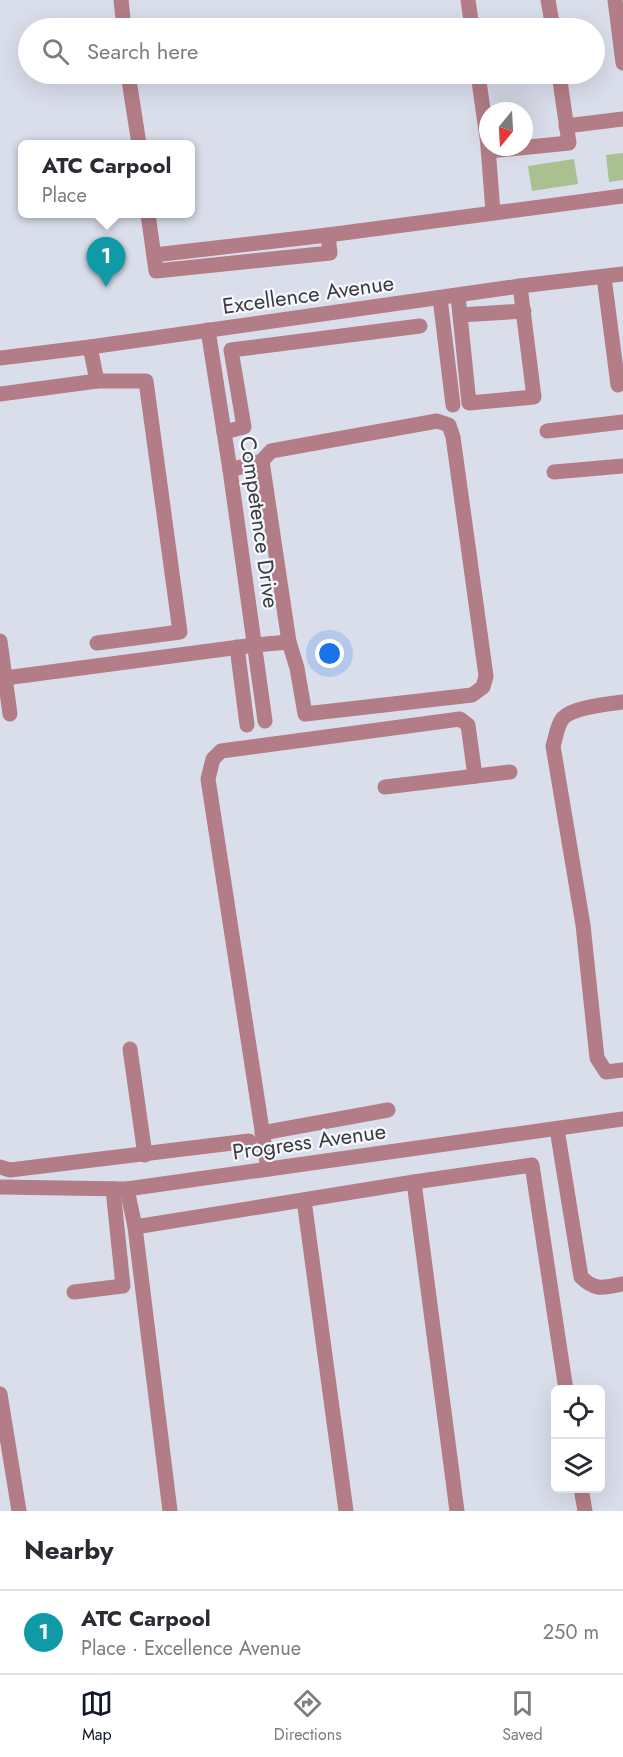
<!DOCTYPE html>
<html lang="en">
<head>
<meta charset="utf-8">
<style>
	body { margin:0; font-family:Jost,sans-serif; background:#f2f2f3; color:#2b2b33 }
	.controls { position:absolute; right:18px; bottom:18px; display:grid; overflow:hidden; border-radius:9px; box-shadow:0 6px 24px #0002 }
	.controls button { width:54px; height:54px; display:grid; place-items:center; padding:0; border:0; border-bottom:2px solid #e1e1e2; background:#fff; color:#2b2b33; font:30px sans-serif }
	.compass { position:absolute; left:479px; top:102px; width:54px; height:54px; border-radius:50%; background:#fff; box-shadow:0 6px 24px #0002; rotate:198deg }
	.you { position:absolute; left:330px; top:654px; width:21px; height:21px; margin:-15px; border:4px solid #fff; border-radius:50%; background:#1a73e8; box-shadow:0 0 0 9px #1a73e833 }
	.badge { display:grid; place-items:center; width:39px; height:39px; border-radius:50%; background:#111827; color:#fff; font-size:20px; font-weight:700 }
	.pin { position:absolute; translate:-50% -50px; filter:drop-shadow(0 2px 3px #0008) }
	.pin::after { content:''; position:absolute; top:32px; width:21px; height:18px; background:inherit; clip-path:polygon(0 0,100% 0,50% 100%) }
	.popup { position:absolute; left:18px; top:140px; width:177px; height:78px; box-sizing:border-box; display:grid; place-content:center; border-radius:9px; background:#fff; filter:drop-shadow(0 2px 4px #0005); font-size:20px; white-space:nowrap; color:#7c7c81 }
	.popup b { font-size:22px; color:#2b2b33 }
	.popup::after { content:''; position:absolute; left:50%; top:100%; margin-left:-12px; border:12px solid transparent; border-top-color:#fff }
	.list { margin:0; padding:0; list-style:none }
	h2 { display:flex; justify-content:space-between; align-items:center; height:78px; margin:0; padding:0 24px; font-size:26px }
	h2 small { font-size:20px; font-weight:400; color:#7c7c81 }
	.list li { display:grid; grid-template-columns:39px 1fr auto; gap:18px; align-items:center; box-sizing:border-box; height:84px; padding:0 24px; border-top:2px solid #e1e1e2 }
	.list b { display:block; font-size:22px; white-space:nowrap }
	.list p { margin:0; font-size:20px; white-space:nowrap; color:#7c7c81 }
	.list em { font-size:20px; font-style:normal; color:#7c7c81 }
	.icon { flex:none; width:33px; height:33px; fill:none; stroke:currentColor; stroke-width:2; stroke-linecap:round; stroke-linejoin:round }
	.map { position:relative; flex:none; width:623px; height:1511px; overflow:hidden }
	.search { position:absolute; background:#fff; box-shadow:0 6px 24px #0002; left:18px; right:18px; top:18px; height:66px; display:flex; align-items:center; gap:15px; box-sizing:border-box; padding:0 21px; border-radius:33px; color:#7c7c81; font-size:22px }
	.sheet { height:162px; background:#fff }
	nav { display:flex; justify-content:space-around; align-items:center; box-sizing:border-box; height:84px; border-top:2px solid #e1e1e2; background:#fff; font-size:16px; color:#7c7c81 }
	nav a { display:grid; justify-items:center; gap:3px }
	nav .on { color:#111827 }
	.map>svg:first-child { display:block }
	.built { fill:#dadeeb; fill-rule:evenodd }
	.grass { fill:#abc091 }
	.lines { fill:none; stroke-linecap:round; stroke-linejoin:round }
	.minor { stroke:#b37d87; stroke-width:15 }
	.labels { text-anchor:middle; stroke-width:4.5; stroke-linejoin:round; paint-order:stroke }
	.street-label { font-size:22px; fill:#3b3c3e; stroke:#f6f8fe }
</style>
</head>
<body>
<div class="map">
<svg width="623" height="1511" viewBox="0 0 623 1511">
	<rect width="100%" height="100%" fill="#e8eaf0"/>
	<path class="built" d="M0,0H623V1511H0ZM28,28H594V74H28ZM488,111H524V147H488ZM22,144H190V214H22ZM556,1390H600V1488H556Z"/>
	<g class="grass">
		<path d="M623,153V180L609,182L606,155Z"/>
		<path d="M574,159L578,184L532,191L528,166Z"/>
	</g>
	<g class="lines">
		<g class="minor">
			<path d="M121,0L124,28"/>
			<path d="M468,0L472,28"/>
			<path d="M548,0L553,28"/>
			<path d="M615,0L623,63"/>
			<path d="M128,74L139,144"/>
			<path d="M478,74L488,145"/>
			<path d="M566,126L623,119"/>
			<path d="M488,147L493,212"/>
			<path d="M489,151L569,143L559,74"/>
			<path d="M148,214L156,271L330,253L328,235"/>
			<path d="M154,255L328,235L623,196"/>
			<path d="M604,277L618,385"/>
			<path d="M458,296L469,403L534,397L520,286"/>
			<path d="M440,298L453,405"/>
			<path d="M460,315L524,311"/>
			<path d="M208,330L230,470L265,721"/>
			<path d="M90,347L97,381"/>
			<path d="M0,358L90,347L520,286L623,274"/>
			<path d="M0,394L97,381H146L180,632L97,643"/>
			<path d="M547,431L623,422"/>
			<path d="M224,432L244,427L231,350L420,326"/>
			<path d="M230,470L262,461L271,451L437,421L449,425L453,437L486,676L483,687L472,695L305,714L297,668L289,642L262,461"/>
			<path d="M554,472L623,466"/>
			<path d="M0,641L10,714"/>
			<path d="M237,647L247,725"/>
			<path d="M5,678L255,645L289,642"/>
			<path d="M623,702C608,704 573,707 563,718C557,725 556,737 553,746L583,925L597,1058L606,1072L623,1070"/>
			<path d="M385,787L510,772"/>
			<path d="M130,1049L145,1155"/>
			<path d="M557,1129L581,1277C596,1292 605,1287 623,1284"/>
			<path d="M262,1133L388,1110"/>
			<path d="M0,1167L10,1170L249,1141"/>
			<path d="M268,1169L208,779L213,759L221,751L460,719L468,725L475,776"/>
			<path d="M414,1182L457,1511"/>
			<path d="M0,1187L127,1189L623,1119"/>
			<path d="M127,1189L135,1227L170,1511"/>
			<path d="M304,1200L346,1511"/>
			<path d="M135,1227L414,1182L532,1165L566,1390"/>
			<path d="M74,1292L123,1286L113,1189"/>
			<path d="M0,1394L19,1511"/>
			<path d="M581,1488L585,1511"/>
		</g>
	</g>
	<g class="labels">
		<g class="street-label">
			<text transform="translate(308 294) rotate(-8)" y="8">Excellence Avenue</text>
			<text transform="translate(260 522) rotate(82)" y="8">Competence Drive</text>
			<text transform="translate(309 1141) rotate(-8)" y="8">Progress Avenue</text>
		</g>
	</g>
</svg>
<div class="controls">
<button><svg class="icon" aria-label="locate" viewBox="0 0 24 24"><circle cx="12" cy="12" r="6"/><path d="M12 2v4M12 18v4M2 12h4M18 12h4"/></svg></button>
<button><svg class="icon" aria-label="layers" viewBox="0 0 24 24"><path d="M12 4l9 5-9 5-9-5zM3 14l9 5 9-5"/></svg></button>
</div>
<svg class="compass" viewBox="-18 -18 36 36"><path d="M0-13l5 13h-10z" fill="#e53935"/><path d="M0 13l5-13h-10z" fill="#7c7c81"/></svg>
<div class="you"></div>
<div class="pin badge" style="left:106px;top:287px;background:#0f9aa8">1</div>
<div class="popup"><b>ATC Carpool</b>Place</div>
<div class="search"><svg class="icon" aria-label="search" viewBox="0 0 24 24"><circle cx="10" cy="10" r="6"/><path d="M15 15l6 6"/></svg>Search here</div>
</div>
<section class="sheet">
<h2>Nearby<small></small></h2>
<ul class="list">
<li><span class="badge" style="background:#0f9aa8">1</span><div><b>ATC Carpool</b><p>Place · Excellence Avenue</p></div><em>250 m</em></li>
</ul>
</section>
<nav>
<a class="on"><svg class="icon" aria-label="map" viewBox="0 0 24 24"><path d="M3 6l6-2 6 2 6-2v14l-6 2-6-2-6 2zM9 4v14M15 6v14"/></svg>Map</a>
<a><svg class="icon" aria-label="directions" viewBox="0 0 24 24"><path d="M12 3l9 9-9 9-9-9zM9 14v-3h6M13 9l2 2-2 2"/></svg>Directions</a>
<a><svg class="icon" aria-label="saved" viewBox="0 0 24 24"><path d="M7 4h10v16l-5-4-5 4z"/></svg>Saved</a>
</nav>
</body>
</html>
